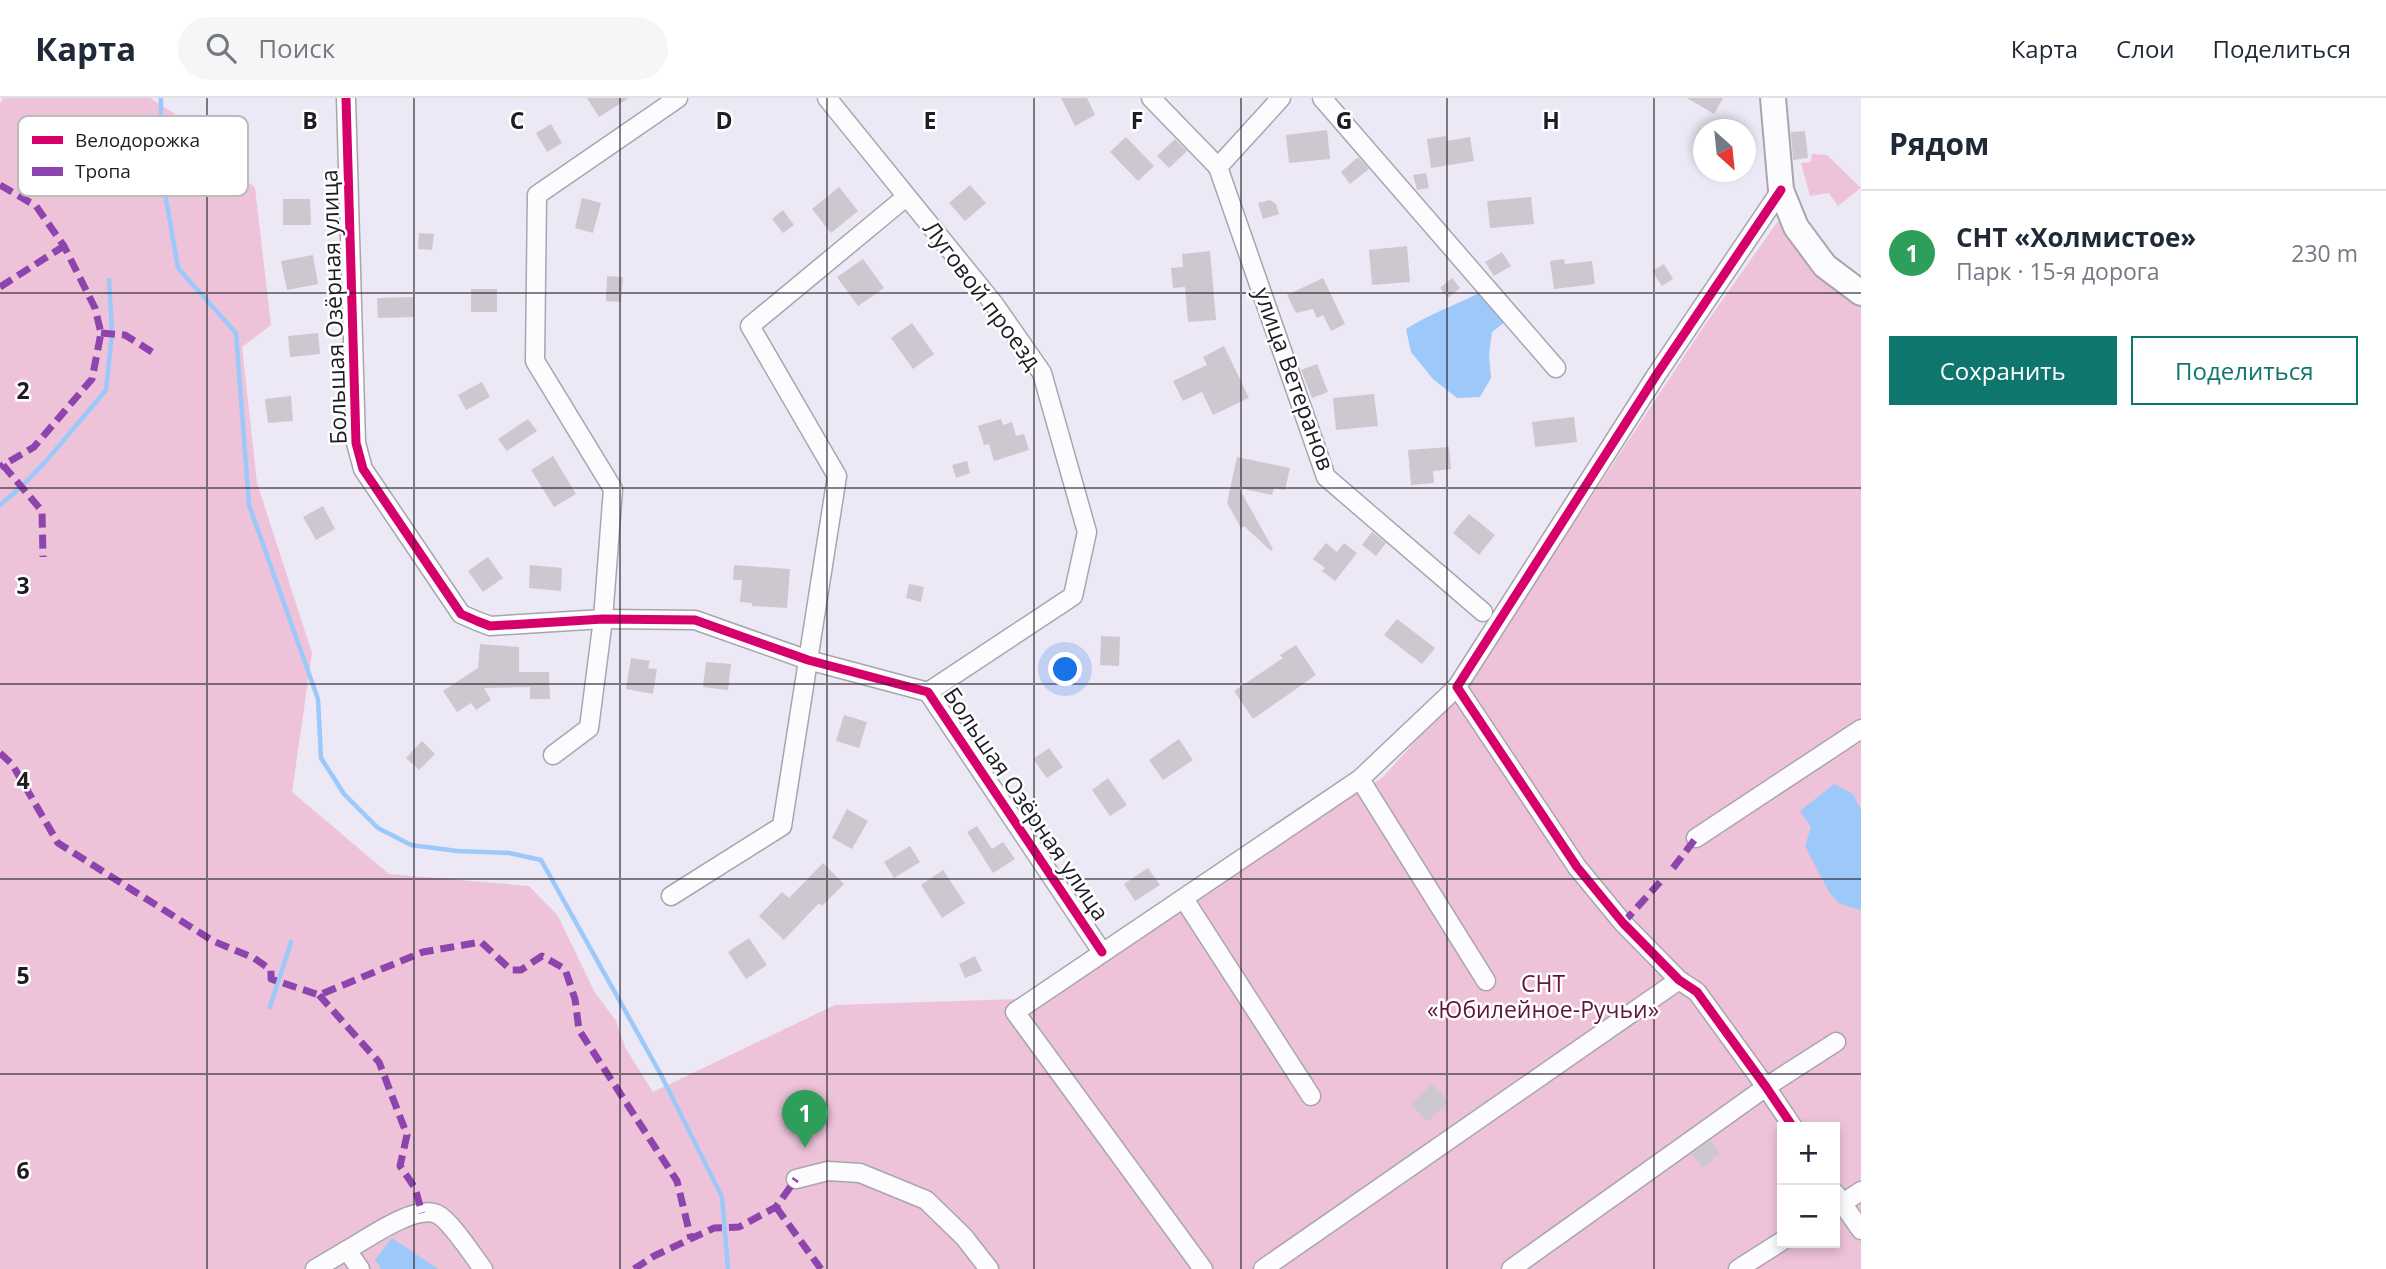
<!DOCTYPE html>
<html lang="ru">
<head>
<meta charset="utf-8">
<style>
	body { margin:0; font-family:"Open Sans",sans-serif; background:#f6f6f7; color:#1f2937 }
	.controls { position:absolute; right:21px; bottom:21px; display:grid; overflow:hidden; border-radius:0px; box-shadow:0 4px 10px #0003 }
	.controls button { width:63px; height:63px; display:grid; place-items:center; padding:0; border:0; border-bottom:2px solid #e0e1e3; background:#fff; color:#1f2937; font:35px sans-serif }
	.compass { position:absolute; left:1693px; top:21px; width:63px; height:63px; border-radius:50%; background:#fff; box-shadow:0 4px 10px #0003; rotate:153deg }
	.you { position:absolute; left:1066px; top:572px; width:24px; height:24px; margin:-18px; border:5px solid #fff; border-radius:50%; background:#1a73e8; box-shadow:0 0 0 10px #1a73e833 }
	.badge { display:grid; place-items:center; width:46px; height:46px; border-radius:50%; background:#0f766e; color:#fff; font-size:23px; font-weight:700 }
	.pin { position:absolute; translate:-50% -58px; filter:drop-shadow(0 2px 4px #0008) }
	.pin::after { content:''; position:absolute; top:37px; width:24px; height:21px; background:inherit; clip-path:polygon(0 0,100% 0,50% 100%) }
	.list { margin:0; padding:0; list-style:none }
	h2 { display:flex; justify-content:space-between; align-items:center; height:91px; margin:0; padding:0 28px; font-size:30px }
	h2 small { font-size:23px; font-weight:400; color:#747a83 }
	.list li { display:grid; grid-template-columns:46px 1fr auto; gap:21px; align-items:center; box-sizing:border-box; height:126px; padding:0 28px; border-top:2px solid #e0e1e3 }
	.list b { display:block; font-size:26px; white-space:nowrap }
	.list p { margin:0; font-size:23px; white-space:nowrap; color:#747a83 }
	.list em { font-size:23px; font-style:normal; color:#747a83 }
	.actions { display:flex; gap:14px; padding:21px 28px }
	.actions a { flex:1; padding:16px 0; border:2px solid #0f766e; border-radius:0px; text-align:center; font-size:24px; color:#0f766e }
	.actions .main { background:#0f766e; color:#fff }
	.icon { flex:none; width:38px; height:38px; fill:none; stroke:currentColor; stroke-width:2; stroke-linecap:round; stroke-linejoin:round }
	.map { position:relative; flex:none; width:1861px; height:1171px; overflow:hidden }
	header { display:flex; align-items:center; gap:42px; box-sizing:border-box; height:98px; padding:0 35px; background:#fff; border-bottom:2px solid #e0e1e3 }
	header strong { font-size:33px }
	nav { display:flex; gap:38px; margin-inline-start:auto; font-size:24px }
	.search { width:490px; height:63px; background:#f6f6f7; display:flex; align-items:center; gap:18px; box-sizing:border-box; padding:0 24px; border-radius:38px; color:#747a83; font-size:26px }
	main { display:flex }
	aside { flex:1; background:#fff }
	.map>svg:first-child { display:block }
	.green { fill:#eec3d9; fill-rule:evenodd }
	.water { fill:#9cc8fa }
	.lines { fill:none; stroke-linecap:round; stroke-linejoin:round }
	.stream { stroke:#9cc8fa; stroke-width:4.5 }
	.building { fill:#cdc7d0 }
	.street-casing { stroke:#a9a5af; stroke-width:21 }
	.secondary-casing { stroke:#a9a5af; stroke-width:28 }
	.street { stroke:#fcfcfe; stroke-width:18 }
	.secondary { stroke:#fcfcfe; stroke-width:24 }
	.quiet { stroke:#8e44ad; stroke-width:7; stroke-dasharray:14 7; stroke-linecap:butt }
	.cycleway-casing { stroke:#fff; stroke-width:13 }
	.cycleway { stroke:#d6006c; stroke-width:9 }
	.grid { fill:none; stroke:#1f1c24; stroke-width:2; stroke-opacity:0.55 }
	.labels { text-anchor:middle; stroke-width:5; stroke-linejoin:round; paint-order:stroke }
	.street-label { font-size:23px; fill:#1f1c24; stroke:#fff }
	.park-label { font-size:23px; fill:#63153c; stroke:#fff }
	.key { fill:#fff; stroke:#bcbbbd; stroke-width:2 }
	.key-label { font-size:19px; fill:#1f1c24 }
	.grid-label { font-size:23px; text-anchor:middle; font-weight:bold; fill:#1f1c24; stroke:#fff; stroke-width:5; stroke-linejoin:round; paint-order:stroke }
</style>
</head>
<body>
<header>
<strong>Карта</strong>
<div class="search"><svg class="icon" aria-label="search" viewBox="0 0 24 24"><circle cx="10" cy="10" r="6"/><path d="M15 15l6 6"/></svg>Поиск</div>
<nav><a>Карта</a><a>Слои</a><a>Поделиться</a></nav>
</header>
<main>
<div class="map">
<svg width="1861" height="1171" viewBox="0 0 1861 1171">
	<rect width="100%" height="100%" fill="#ece8f5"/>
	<g class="green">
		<path d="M3,0H150L178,18L226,35L232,70L255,90L271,227L242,249L257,385L312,555L292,694L389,776L529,788L558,818L594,893L616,923L626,951L653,994L835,907L1019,901L1382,680L1470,583L1702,231L1778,123L1833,184L1861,199V1171H0V6ZM1782,1029H1835V1145H1782Z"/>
		<path d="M1812,56L1827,57L1861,90L1838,108L1829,95L1810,98L1801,65L1811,64Z"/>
	</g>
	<g class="water">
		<path d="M1481,194L1505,224L1492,234L1489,256L1491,280L1480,299L1457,300L1433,281L1411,254L1406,231C1429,216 1456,207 1481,194Z"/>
		<path d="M1834,686L1853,696L1861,712V812L1840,806L1829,794L1805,748L1811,729L1800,713Z"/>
		<path d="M392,1140L438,1171H381L375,1162Z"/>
	</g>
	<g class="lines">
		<g class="stream">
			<path d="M161,0V72L178,170L236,235L249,407L318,601L321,660L344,696L378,730L411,747L457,753L509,755L541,762L660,975L722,1099L728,1171"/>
			<path d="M0,407L21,389L47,362L106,292L112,235L109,182"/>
			<path d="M270,909L291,844"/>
		</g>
	</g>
	<g class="building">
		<path d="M587,0H629L599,19Z"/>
		<path d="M1061,0H1087L1095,17L1075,28Z"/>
		<path d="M1687,0H1723L1714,16Z"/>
		<path d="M551,26L562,45L547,54L536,35Z"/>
		<path d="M1327,32L1330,61L1289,65L1286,37Z"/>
		<path d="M1805,33L1808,60L1793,62L1791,34Z"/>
		<path d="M1446,38L1447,43L1470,39L1474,63L1431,70L1427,41Z"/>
		<path d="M1126,39L1154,68L1138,83L1110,54Z"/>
		<path d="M1175,41L1187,53L1169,70L1157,58Z"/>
		<path d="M1358,59L1369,71L1350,86L1341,74Z"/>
		<path d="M1426,75L1429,90L1417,92L1413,77Z"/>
		<path d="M970,87L986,105L965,123L949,105Z"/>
		<path d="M839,89L858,113L831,135L812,111Z"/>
		<path d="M1531,99L1534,126L1490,130L1487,103Z"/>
		<path d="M582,100L601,105L593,135L575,130Z"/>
		<path d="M283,101H310L311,127H283Z"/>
		<path d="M1270,102L1276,106L1279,116L1263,121L1258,105Z"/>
		<path d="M783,112L794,127L783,135L772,121Z"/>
		<path d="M419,135L434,136L432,152L418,151Z"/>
		<path d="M1407,148L1410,184L1372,187L1369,152Z"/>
		<path d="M1210,153L1216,222L1188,224L1185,189L1173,190L1171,170L1183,169L1182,156Z"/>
		<path d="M1502,154L1511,168L1494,178L1485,164Z"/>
		<path d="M313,157L318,186L287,192L281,163Z"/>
		<path d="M863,161L884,190L858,208L837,179Z"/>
		<path d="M1564,161L1565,166L1592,163L1595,186L1554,191L1550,163Z"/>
		<path d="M1664,166L1673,181L1662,188L1652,173Z"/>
		<path d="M607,178L623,179L621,204L606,203Z"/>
		<path d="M1323,180L1345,226L1331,233L1323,217L1317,220L1313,211L1296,215L1287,197Z"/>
		<path d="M1452,180L1460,190L1448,200L1440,190Z"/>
		<rect x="471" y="191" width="26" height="23"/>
		<path d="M414,199V219L378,220L377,200Z"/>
		<path d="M912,225L934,256L913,271L891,240Z"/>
		<path d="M318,235L320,256L290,259L288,238Z"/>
		<path d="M1224,248L1249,300L1213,317L1202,294L1183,303L1173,283L1207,267L1203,259Z"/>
		<path d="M1317,266L1328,294L1312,300L1301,272Z"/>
		<path d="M482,284L490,299L466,312L458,297Z"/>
		<path d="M1374,296L1378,328L1336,332L1333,300Z"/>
		<path d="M291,298L293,323L268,325L265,301Z"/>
		<path d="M1574,319L1577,344L1535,349L1532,324Z"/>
		<path d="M528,321L537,333L507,353L498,341Z"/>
		<path d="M1001,321L1003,327L1012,324L1016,338L1024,336L1029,352L994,363L989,346L984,347L978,328Z"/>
		<path d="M1449,349L1451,371L1433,373L1434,385L1411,387L1408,352Z"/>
		<path d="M553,358L576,396L554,409L531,372Z"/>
		<path d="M1237,359L1290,370L1285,392L1274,390L1272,397L1239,390L1273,451L1271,453L1244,428L1241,430L1227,405Z"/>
		<path d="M967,363L970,375L956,380L952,367Z"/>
		<path d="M323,408L335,431L316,442L303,419Z"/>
		<path d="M1469,416L1495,437L1479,457L1453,435Z"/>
		<path d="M1372,434L1386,445L1376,458L1362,447Z"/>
		<path d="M1326,445L1337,454L1344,445L1357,455L1335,483L1322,473L1325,470L1313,461Z"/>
		<path d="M488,459L503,480L483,494L468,473Z"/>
		<path d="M530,467L562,470L561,493L529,490Z"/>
		<path d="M734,467L790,471L787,510L752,508V505L740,504L742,482H733Z"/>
		<path d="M909,486L924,489L921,504L906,500Z"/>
		<path d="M1397,521L1435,550L1422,566L1384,537Z"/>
		<path d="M1101,538L1120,539L1119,568L1100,567Z"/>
		<path d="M480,546L519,549V574H549L550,601H530V589L484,590L491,602L476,612L471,605L457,614L443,593L478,570Z"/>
		<path d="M1296,547L1316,577L1253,621L1234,593L1283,560L1280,557Z"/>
		<path d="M631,560L650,563L648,570L657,571L653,596L626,591Z"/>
		<path d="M706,564L731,566L728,592L703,589Z"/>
		<path d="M844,617L867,624L859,650L836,643Z"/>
		<path d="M1179,641L1193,662L1163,682L1149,662Z"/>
		<path d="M422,643L435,656L419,672L406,660Z"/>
		<path d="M1049,650L1063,669L1047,680L1033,661Z"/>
		<path d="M1108,680L1127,707L1110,718L1092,692Z"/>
		<path d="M847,711L868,723L852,751L832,740Z"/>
		<path d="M977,728L992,751L1003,744L1015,761L993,775L967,734Z"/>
		<path d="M910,748L920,764L894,780L884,764Z"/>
		<path d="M823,765L844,786L822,808L819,805L784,842L759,818L782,794L789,800Z"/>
		<path d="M1148,770L1160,787L1135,803L1124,786Z"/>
		<path d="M943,772L965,805L942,820L921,787Z"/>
		<path d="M749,840L767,867L746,881L728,854Z"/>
		<path d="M975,858L982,873L965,880L959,866Z"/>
		<path d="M1432,986L1449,1004L1427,1024L1411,1006Z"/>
		<path d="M1710,1043L1720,1056L1702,1070L1691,1056Z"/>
	</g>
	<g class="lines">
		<g class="street-casing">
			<g id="street">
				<path d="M346,0L356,345L363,371L461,516L477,523L490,528L603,521L695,522L808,562L928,594L1102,854"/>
				<path d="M827,0L994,206L1042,275L1087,434L1073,498L928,594"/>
				<path d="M1151,0L1218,69"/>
				<path d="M1281,0L1218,69L1326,379L1483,514"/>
				<path d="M1322,0L1556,270"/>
				<path d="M1781,92L1657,276L1457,589L1577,769L1623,825L1679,882L1697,894L1766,989L1793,1029"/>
				<path d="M553,657L589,630L603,521L613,391L535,263L537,97L678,0"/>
				<path d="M1360,681L1486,883"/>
				<path d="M1696,740L1861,631"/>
				<path d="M671,798L782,728L837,378L750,228L906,99"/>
				<path d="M1184,801L1311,998"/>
				<path d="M796,1081L828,1073L860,1075L926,1102L964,1139L989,1171"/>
				<path d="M1835,1095L1861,1132"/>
				<path d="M1835,1110L1861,1093"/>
				<path d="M347,1152C367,1141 415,1106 437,1116C450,1122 474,1159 483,1171"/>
				<path d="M315,1171L347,1152L360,1171"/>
				<path d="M1203,1171L1015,914L1360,681L1457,589"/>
				<path d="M1263,1171L1679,882"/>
				<path d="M1511,1171L1766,989L1836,944"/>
				<path d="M1738,1171L1782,1143"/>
			</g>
		</g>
		<g class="secondary-casing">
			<path id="secondary" d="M1773,0L1781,92L1796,129L1825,168L1861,195"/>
		</g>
		<use href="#street" class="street"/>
		<use href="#secondary" class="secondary"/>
		<g class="quiet">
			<path d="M0,87L36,108L64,148L95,210L101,235L92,281L34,349L0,369"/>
			<path d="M0,189L64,148"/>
			<path d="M101,235L125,237L152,254"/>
			<path d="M3,367L42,413L43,459"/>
			<path d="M0,655L12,666L58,745L213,843L254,860L271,872V881L319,897L423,854L481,844L511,872H521L542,858L565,871L575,901L579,932L677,1083L691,1141"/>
			<path d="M1673,770L1696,740"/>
			<path d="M1623,825L1660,784"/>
			<path d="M319,897L379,964L407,1037L400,1068L415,1090L422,1115"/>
			<path d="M776,1109L821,1171"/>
			<path d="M634,1171L654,1158L714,1130L739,1129L776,1109L796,1081"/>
		</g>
		<g class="cycleway-casing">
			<g id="cycleway">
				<path d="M346,0L356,345L363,371L461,516L477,523L490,528L603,521L695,522L808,562L928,594L1102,854"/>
				<path d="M1781,92L1657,276L1457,589L1577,769L1623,825L1679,882L1697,894L1766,989L1793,1029"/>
			</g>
		</g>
		<use href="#cycleway" class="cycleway"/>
	</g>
	<path class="grid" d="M207,0V1171M414,0V1171M620,0V1171M827,0V1171M1034,0V1171M1241,0V1171M1447,0V1171M1654,0V1171M0,195H1861M0,390H1861M0,586H1861M0,781H1861M0,976H1861"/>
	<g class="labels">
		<g class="street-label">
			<text transform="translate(982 197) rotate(53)" y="8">Луговой проезд</text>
			<text transform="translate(334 209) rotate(-92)" y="8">Большая Озёрная улица</text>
			<text transform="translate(1294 281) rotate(70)" y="8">улица Ветеранов</text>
			<text transform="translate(1026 706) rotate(56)" y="8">Большая Озёрная улица</text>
		</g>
		<g class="park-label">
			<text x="1543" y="894">СНТ<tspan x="1543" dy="26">«Юбилейное-Ручьи»</tspan></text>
		</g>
	</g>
	<rect x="18" y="18" width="230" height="80" rx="10" class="key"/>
	<rect x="32" y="38" width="31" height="8" fill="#d6006c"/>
	<rect x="32" y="69" width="31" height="9" fill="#8e44ad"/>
	<g class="key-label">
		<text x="75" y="49">Велодорожка</text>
		<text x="75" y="80">Тропа</text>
	</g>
	<g class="grid-label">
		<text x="310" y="31">B</text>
		<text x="517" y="31">C</text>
		<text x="724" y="31">D</text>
		<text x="930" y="31">E</text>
		<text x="1137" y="31">F</text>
		<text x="1344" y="31">G</text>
		<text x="1551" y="31">H</text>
		<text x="23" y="301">2</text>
		<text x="23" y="496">3</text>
		<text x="23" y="691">4</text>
		<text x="23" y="886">5</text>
		<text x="23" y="1081">6</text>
	</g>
</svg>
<div class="controls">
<button>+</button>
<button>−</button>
</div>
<svg class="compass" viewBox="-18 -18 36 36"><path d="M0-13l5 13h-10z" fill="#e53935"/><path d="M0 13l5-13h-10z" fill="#747a83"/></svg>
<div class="you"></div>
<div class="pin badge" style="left:805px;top:1050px;background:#2e9e5b">1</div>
</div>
<aside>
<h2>Рядом<small></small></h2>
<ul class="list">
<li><span class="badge" style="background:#2e9e5b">1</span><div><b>СНТ «Холмистое»</b><p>Парк · 15-я дорога</p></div><em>230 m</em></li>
</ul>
<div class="actions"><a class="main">Сохранить</a><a>Поделиться</a></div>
</aside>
</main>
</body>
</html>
